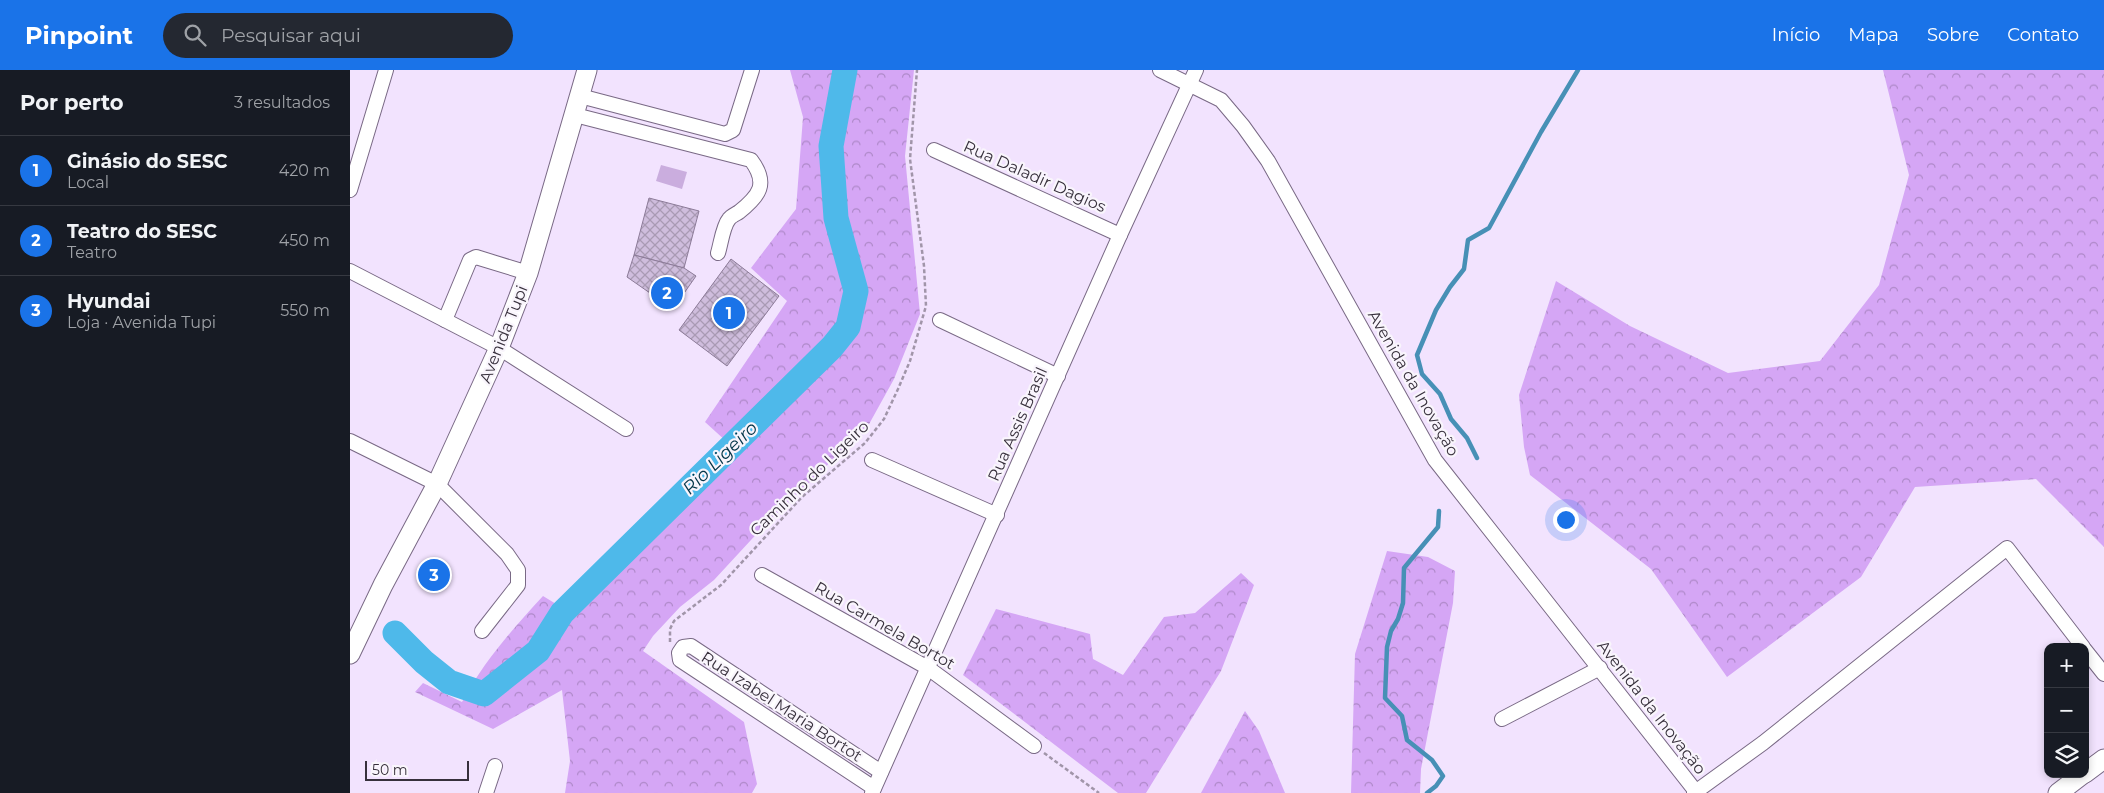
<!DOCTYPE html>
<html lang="pt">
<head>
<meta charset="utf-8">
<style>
	body { margin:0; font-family:Montserrat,sans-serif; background:#242831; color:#f1f3f6 }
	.controls { position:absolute; right:15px; bottom:15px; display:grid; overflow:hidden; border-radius:10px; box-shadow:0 2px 8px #0003 }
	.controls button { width:45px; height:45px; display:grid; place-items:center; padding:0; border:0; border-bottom:1px solid #363941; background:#171b24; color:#f1f3f6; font:25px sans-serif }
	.scale { position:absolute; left:15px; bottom:12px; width:104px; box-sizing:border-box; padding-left:5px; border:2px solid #37303c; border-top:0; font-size:14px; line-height:18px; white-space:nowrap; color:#37303c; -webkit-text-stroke:4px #f9f5fc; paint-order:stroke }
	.you { position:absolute; left:1215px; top:449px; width:18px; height:18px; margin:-12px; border:4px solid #fff; border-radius:50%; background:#1a73e8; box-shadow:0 0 0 8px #1a73e833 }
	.badge { display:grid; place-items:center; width:32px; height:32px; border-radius:50%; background:#1a73e8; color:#fff; font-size:16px; font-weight:700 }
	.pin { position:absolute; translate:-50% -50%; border:2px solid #fff; box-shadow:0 1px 5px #0006 }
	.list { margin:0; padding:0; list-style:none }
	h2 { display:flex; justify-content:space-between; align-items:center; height:65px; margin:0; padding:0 20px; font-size:21px }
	h2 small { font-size:16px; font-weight:400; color:#9ea1a6 }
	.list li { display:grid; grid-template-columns:32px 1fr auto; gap:15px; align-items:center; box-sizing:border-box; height:70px; padding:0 20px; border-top:1px solid #363941 }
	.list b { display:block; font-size:19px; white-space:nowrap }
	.list p { margin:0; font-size:16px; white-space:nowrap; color:#9ea1a6 }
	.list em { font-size:16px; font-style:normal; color:#9ea1a6 }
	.icon { flex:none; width:28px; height:28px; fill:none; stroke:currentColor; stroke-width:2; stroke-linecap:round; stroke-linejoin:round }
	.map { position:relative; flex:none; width:1754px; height:723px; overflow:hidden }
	header { display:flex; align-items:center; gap:30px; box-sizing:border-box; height:70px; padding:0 25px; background:#1a73e8; color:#fff }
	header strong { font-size:24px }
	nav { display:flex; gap:28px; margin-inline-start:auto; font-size:18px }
	.search { width:350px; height:45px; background:#242831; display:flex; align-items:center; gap:12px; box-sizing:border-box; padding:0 18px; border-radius:28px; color:#9ea1a6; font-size:19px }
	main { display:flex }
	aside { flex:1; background:#171b24 }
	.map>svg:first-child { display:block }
	.green { fill:#caadde }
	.forest { fill:url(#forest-crowns) }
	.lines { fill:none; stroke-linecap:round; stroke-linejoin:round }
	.stream { stroke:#4790b6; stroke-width:4.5 }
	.river { stroke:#4eb9ea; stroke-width:25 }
	.building { fill:url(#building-cross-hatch); stroke:#8c7b98 }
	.minor-casing { stroke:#796985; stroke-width:16 }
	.major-casing { stroke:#796985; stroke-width:21 }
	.path { stroke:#a195a9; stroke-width:2.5; stroke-dasharray:4 2.5; stroke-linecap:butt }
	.minor { stroke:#fff; stroke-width:14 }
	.major { stroke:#fff; stroke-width:19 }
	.labels { text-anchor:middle; stroke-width:4.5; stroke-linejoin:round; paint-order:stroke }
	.street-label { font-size:16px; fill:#37303c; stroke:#f9f5fc }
	.water-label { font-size:18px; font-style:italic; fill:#033548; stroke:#f9f5fc }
</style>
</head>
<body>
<header>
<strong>Pinpoint</strong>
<div class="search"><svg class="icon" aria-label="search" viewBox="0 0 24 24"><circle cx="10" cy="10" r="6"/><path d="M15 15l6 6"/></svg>Pesquisar aqui</div>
<nav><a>Início</a><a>Mapa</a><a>Sobre</a><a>Contato</a></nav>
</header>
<main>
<aside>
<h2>Por perto<small>3 resultados</small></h2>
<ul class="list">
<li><span class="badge">1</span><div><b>Ginásio do SESC</b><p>Local</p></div><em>420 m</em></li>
<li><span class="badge">2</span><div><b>Teatro do SESC</b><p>Teatro</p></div><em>450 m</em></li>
<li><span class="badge">3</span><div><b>Hyundai</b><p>Loja · Avenida Tupi</p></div><em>550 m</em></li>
</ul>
</aside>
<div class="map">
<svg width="1754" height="723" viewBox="0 0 1754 723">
	<defs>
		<pattern id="forest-crowns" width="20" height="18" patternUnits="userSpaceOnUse" patternTransform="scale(1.25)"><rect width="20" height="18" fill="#d5a6f5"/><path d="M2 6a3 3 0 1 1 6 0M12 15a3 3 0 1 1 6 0" fill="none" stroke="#ae88c8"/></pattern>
		<pattern id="building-cross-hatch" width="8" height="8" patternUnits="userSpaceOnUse" patternTransform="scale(1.25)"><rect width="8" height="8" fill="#cfbddd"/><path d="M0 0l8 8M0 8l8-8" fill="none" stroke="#a99ab4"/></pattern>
	</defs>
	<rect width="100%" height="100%" fill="#f2e3fe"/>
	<path class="green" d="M311,95L337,102L332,119L306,111Z"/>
	<g class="forest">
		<path d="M440,0H564L555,86L570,244L544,309L518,356L413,457L364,510L330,537L303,566L293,581L394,652L407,714L402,723H215L220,691L212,620L143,659L65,622L73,613L112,632C135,590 161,561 193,526L211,537L377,372L355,352L437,231L401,198L446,139L453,47Z"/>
		<path d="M1533,0H1754V477L1686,409L1565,417L1511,507L1377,607L1301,499L1180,405L1174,377L1169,325L1206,211L1280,256L1378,303L1470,291L1529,215L1559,105Z"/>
		<path d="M1037,481L1078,487L1105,501L1103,533L1071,699L1070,723H1001L1005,584Z"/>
		<path d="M891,503L904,515L871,601L796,723H768L613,605L646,539L740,564L743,589L773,605L814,547L845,543Z"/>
		<path d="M895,641L909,661L935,723H851Z"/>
	</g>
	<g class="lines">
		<g class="stream">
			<path d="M1127,388L1117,368L1101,349L1090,324L1072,304L1067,285L1086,240L1100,217L1114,199L1118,170L1139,158L1191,62L1228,0"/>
			<path d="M1077,723L1086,716L1093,706L1082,690L1057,670L1052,646L1035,628L1037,577L1041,561L1048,549L1053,533L1054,498L1088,457L1089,441"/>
		</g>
		<path class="river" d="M45,563L74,592L99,612L134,624L188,581L212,543L482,277L498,257L506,221L486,148L481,76L495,0"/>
	</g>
	<g class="building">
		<path d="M299,128L349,141L334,198L284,185Z"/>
		<path d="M284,185L334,198L346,206L323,239L277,207Z"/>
		<path d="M381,189L429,226L377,296L329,260Z"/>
	</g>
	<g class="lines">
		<g class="minor-casing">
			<g id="minor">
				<path d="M810,0L871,30L893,56L918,91L1085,390L1347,723"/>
				<path d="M230,26L375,64L383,60L402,0"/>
				<path d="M225,45L401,90C419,114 409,126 389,142C386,144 381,146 379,149C373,156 371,173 368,183"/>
				<path d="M584,80L770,165"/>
				<path d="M0,120L36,0"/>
				<path d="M0,201L149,278L276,359"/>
				<path d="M95,250L120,190L126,187L178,203"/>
				<path d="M590,250L708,306"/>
				<path d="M0,371L87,414L157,484L168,500V515L132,561"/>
				<path d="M522,390L647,445"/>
				<path d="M412,505L578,598L684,676"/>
				<path d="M1735,580L1754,604"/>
				<path d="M1152,649L1250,598"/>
				<path d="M524,718L330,590L329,583L333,577L341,576L531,702"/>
				<path d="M136,723L145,696"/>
				<path d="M522,723L770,165L846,0"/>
				<path d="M1344,723L1413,673L1657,478L1733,577"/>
			</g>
		</g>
		<g class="major-casing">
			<g id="major">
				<path d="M0,584L33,515L87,414L149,278L178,203L237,0"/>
				<path d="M1735,703L1754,689"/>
				<path d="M1708,723L1733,704"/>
			</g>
		</g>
		<g class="path">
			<path d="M320,572V559L324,551L371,515L452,427L515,373L534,349L548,319L560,291L576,236L574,196L560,89L567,0"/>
			<path d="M694,683L749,723"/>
		</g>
		<use href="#minor" class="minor"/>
		<use href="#major" class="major"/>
	</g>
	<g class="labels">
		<g class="street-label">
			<text transform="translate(685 106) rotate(24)" y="6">Rua Daladir Dagios</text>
			<text transform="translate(153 264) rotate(-68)" y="6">Avenida Tupi</text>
			<text transform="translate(1064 313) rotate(60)" y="6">Avenida da Inovação</text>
			<text transform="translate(667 354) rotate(-66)" y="6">Rua Assis Brasil</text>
			<text transform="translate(459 408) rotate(-44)" y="6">Caminho do Ligeiro</text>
			<text transform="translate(535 555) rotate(30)" y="6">Rua Carmela Bortot</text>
			<text transform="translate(432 636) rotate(33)" y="6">Rua Izabel Maria Bortot</text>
			<text transform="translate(1302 637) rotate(52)" y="6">Avenida da Inovação</text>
		</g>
		<g class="water-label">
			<text transform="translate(370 388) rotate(-44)" y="6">Rio Ligeiro</text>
		</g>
	</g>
</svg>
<div class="controls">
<button>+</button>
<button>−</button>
<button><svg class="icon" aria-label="layers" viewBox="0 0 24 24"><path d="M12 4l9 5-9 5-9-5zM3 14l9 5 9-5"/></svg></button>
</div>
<div class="scale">50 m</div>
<div class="you"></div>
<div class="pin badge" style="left:379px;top:243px">1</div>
<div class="pin badge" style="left:317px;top:223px">2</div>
<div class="pin badge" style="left:84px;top:505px">3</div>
</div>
</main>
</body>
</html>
